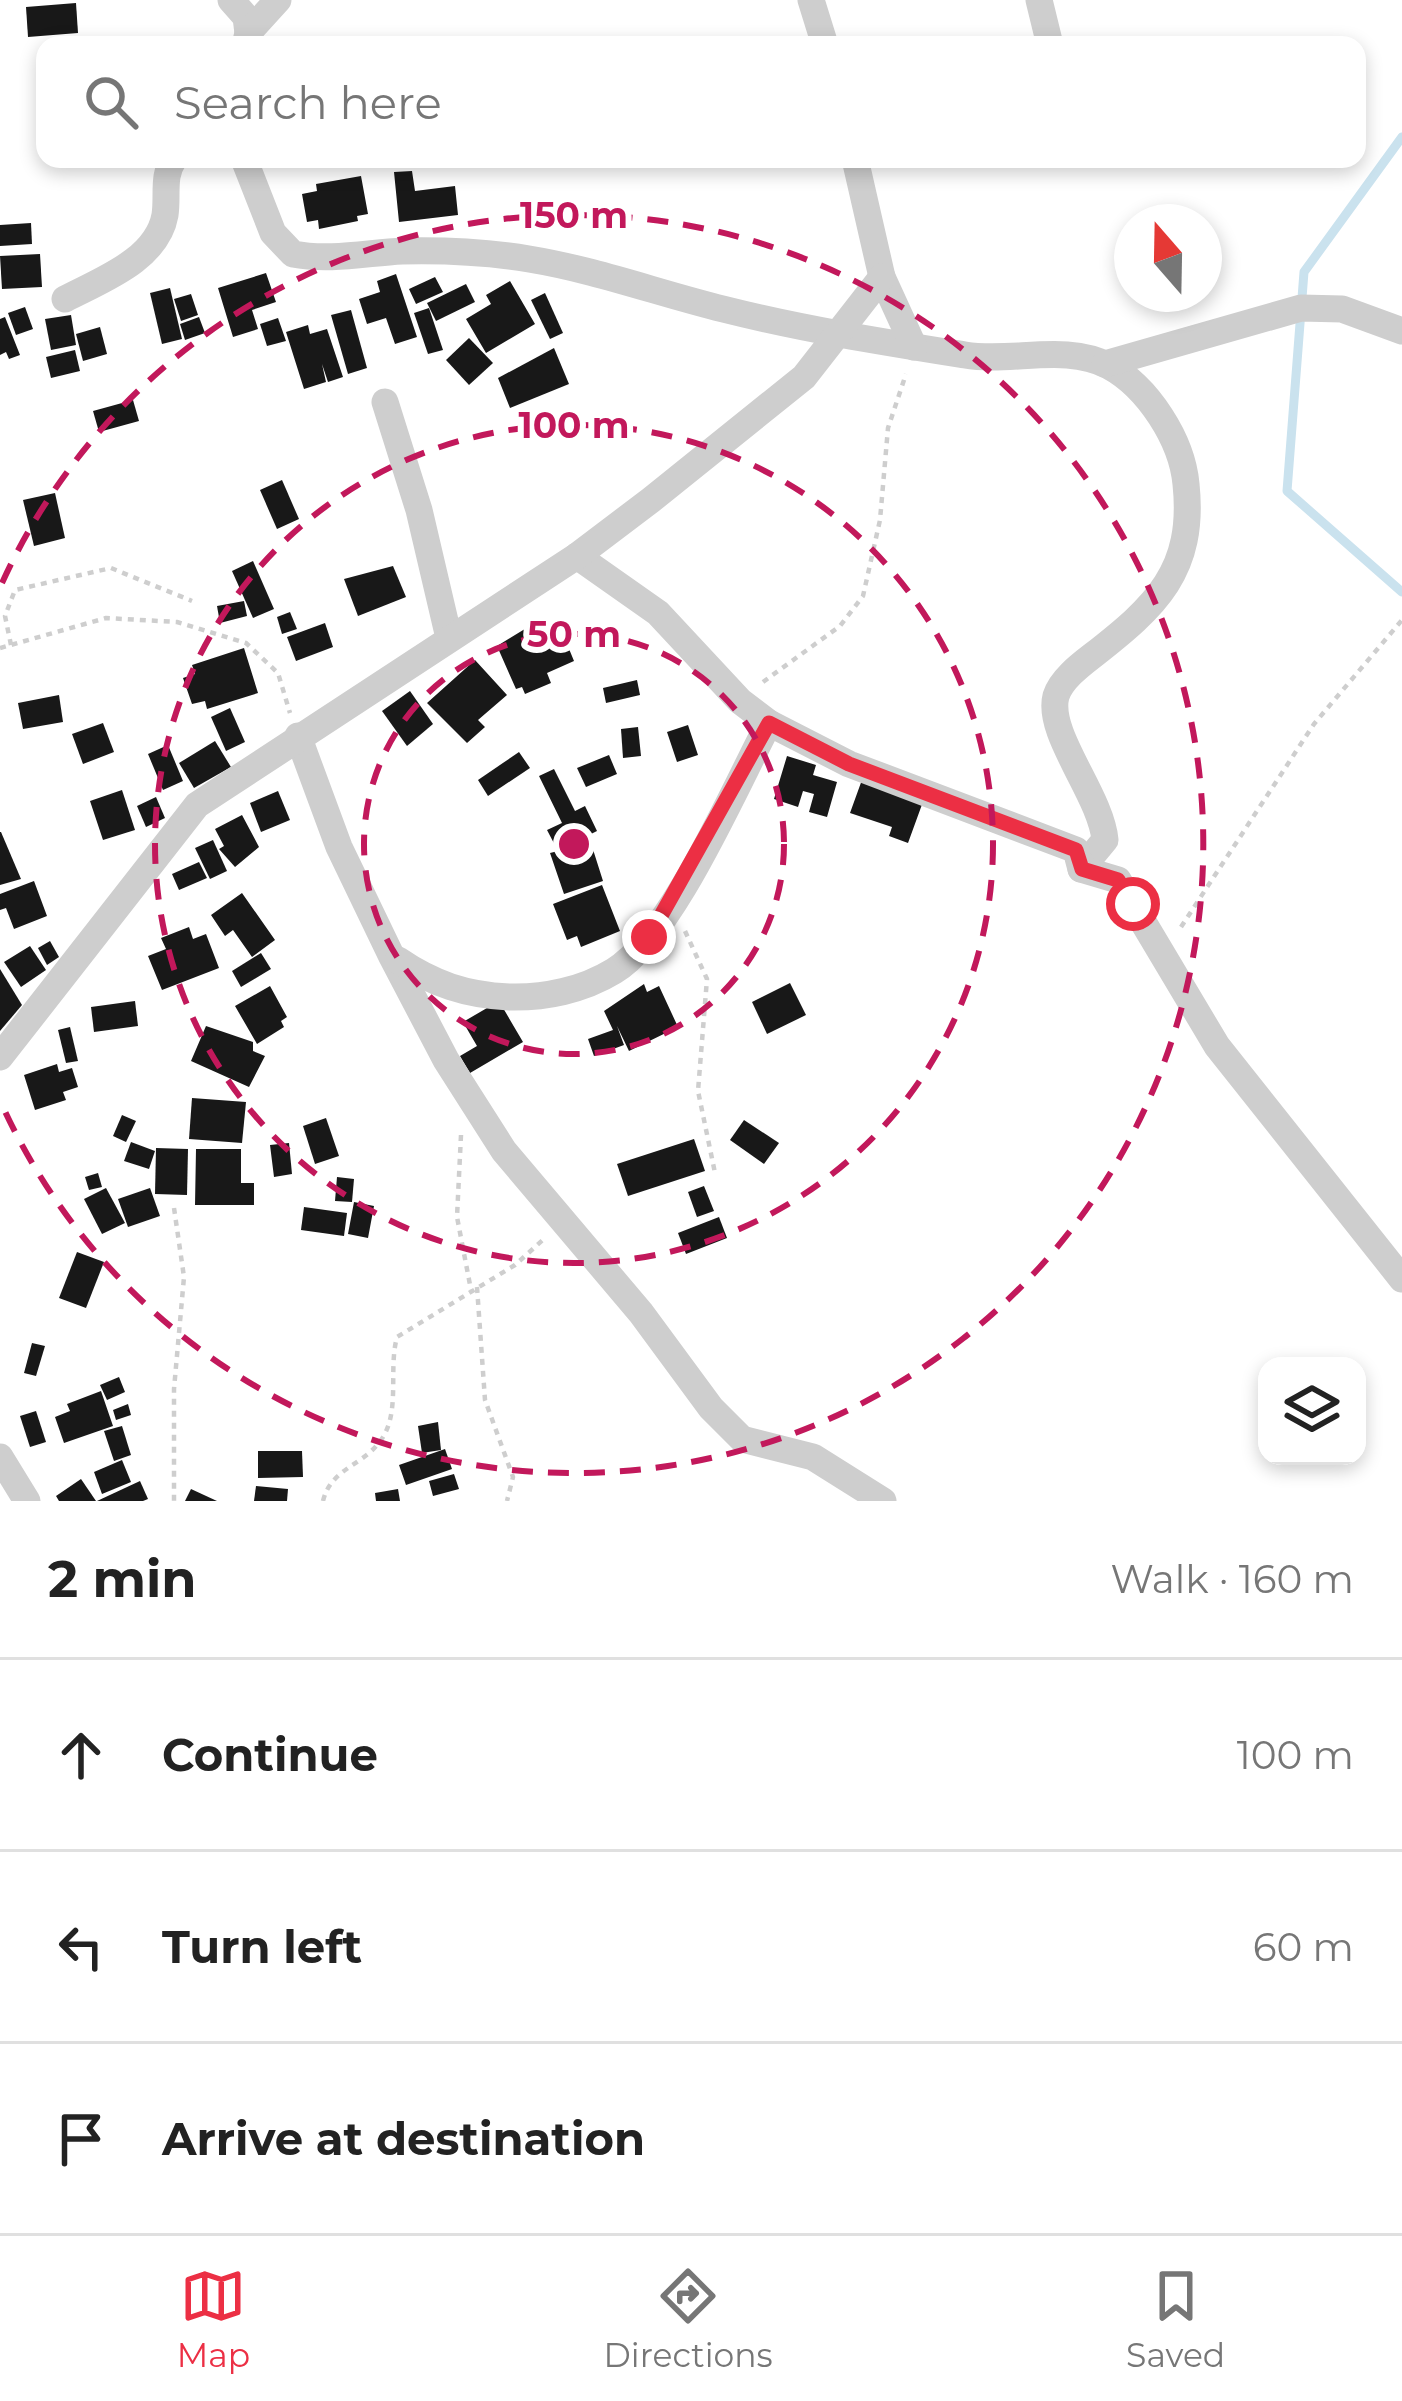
<!DOCTYPE html>
<html lang="en">
<head>
<meta charset="utf-8">
<style>
	body { margin:0; font-family:Montserrat,sans-serif; background:#f2f2f2; color:#222 }
	.controls { position:absolute; right:36px; bottom:36px; display:grid; overflow:hidden; border-radius:24px; box-shadow:0 6px 18px #0003 }
	.controls button { width:108px; height:108px; display:grid; place-items:center; padding:0; border:0; border-bottom:3px solid #e0e0e0; background:#fff; color:#222; font:60px sans-serif }
	.compass { position:absolute; left:1114px; top:204px; width:108px; height:108px; border-radius:50%; background:#fff; box-shadow:0 6px 18px #0003; rotate:340deg }
	.stop { position:absolute; width:36px; height:36px; margin:-27px; border:9px solid #ec2f44; border-radius:50%; background:#fff }
	.stop.end { background:#ec2f44; border-color:#fff; box-shadow:0 3px 12px #0008 }
	.list { margin:0; padding:0; list-style:none }
	h2 { display:flex; justify-content:space-between; align-items:center; height:156px; margin:0; padding:0 48px; font-size:51px }
	h2 small { font-size:39px; font-weight:400; color:#767676 }
	.list li { display:grid; grid-template-columns:78px 1fr auto; gap:36px; align-items:center; box-sizing:border-box; height:192px; padding:0 48px; border-top:3px solid #e0e0e0 }
	.list b { display:block; font-size:45px; white-space:nowrap }
	.list em { font-size:39px; font-style:normal; color:#767676 }
	.icon { flex:none; width:66px; height:66px; fill:none; stroke:currentColor; stroke-width:2; stroke-linecap:round; stroke-linejoin:round }
	.map { position:relative; flex:none; width:1402px; height:1501px; overflow:hidden }
	.search { position:absolute; background:#fff; box-shadow:0 6px 18px #0003; left:36px; right:36px; top:36px; height:132px; display:flex; align-items:center; gap:30px; box-sizing:border-box; padding:0 42px; border-radius:24px; color:#767676; font-size:45px }
	.sheet { height:732px; background:#fff }
	nav { display:flex; justify-content:space-around; align-items:center; box-sizing:border-box; height:168px; border-top:3px solid #e0e0e0; background:#fff; font-size:33px; color:#767676 }
	nav a { display:grid; justify-items:center; gap:6px }
	nav .on { color:#ec2f44 }
	.map>svg:first-child { display:block }
	.lines { fill:none; stroke-linecap:round; stroke-linejoin:round }
	.stream { stroke:#cae2ee; stroke-width:9 }
	.building { fill:#181818 }
	.path { stroke:#cecece; stroke-width:4.5; stroke-dasharray:6 6; stroke-linecap:butt }
	.minor { stroke:#cecece; stroke-width:27 }
	.route { stroke:#ec2f44; stroke-width:15 }
	.ring { fill:none; stroke:#c2185b; stroke-width:6; stroke-dasharray:21 15 }
	.centre { fill:#c2185b; stroke:#fff; stroke-width:6 }
	.ring-label { font-size:36px; text-anchor:middle; font-weight:bold; fill:#c2185b; stroke:#fff; stroke-width:12; stroke-linejoin:round; paint-order:stroke }
</style>
</head>
<body>
<div class="map">
<svg width="1402" height="1501" viewBox="0 0 1402 1501">
	<rect width="100%" height="100%" fill="#fff"/>
	<g class="lines">
		<path class="stream" d="M1402,137L1304,272L1287,491L1402,592"/>
	</g>
	<g class="building">
		<path d="M76,3L78,33L28,37L26,7Z"/>
		<path d="M395,159H428V162L396,166Z"/>
		<path d="M412,171L415,191L455,186L458,215L399,222L394,172Z"/>
		<path d="M361,176L368,214L357,216L358,221L319,229L318,220L307,222L302,194L317,191L316,184Z"/>
		<path d="M31,223L32,244L0,246V225Z"/>
		<path d="M40,254L42,287L2,289L0,256Z"/>
		<path d="M266,273L276,302L252,310L258,329L233,337L218,288Z"/>
		<path d="M396,274L417,337L395,344L386,318L367,324L359,299L380,292L377,281Z"/>
		<path d="M435,277L443,292L416,304L409,289Z"/>
		<path d="M510,281L535,324L486,353L466,319L491,304L486,295Z"/>
		<path d="M466,284L475,302L436,321L427,303Z"/>
		<path d="M170,288L182,339L162,344L150,293Z"/>
		<path d="M545,293L563,333L550,339L531,300Z"/>
		<path d="M191,294L198,315L181,321L174,299Z"/>
		<path d="M25,307L33,329L16,335L8,313Z"/>
		<path d="M429,308L443,350L428,354L414,313Z"/>
		<path d="M351,310L367,368L348,374L331,315Z"/>
		<path d="M71,315L76,345L51,350L45,319Z"/>
		<path d="M5,317L20,355L9,359L6,352L0,355V319Z"/>
		<path d="M199,317L205,333L185,340L180,324Z"/>
		<path d="M278,318L286,341L267,346L260,324Z"/>
		<path d="M308,325L310,334L327,329L343,377L328,382L322,364L326,382L304,389L286,332Z"/>
		<path d="M100,327L107,354L83,361L76,334Z"/>
		<path d="M469,338L493,363L469,385L446,360Z"/>
		<path d="M554,348L569,384L510,408L498,378Z"/>
		<path d="M75,350L80,371L51,378L46,357Z"/>
		<path d="M133,400L139,421L99,432L93,411Z"/>
		<path d="M282,480L299,519L277,529L260,490Z"/>
		<path d="M55,493L65,538L34,546L23,500Z"/>
		<path d="M253,561L274,609L253,618L232,571Z"/>
		<path d="M393,566L406,597L358,616L344,579Z"/>
		<path d="M244,601L247,616L220,623L217,606Z"/>
		<path d="M290,612L297,629L282,634L277,617Z"/>
		<path d="M558,622L574,661L547,673L551,683L525,694L522,687L516,689L497,646L533,624L536,632Z"/>
		<path d="M325,623L333,647L296,661L287,637Z"/>
		<path d="M244,648L258,693L207,709L205,701L192,704L183,678L195,674L192,665Z"/>
		<path d="M475,660L507,695L478,720L485,727L467,743L427,703Z"/>
		<path d="M637,680L640,695L606,703L603,688Z"/>
		<path d="M410,691L433,724L407,746L382,711Z"/>
		<path d="M59,695L63,722L23,729L18,703Z"/>
		<path d="M230,708L245,742L226,751L211,717Z"/>
		<path d="M103,723L114,752L83,764L72,734Z"/>
		<path d="M688,725L698,755L677,762L667,732Z"/>
		<path d="M638,727L641,756L623,758L621,729Z"/>
		<path d="M215,741L231,767L194,788L179,763Z"/>
		<path d="M168,745L183,781L163,790L148,754Z"/>
		<path d="M519,752L530,768L488,796L478,780Z"/>
		<path d="M609,755L617,774L586,787L577,768Z"/>
		<path d="M787,756L816,765L813,775L837,782L827,817L809,812L814,794L803,791L798,807L774,799Z"/>
		<path d="M554,769L575,811L585,806L597,831L559,850L590,840L603,881L564,894L550,853L558,851L547,830L562,823L539,776Z"/>
		<path d="M863,777L924,799L908,843L889,836L892,827L850,813Z"/>
		<path d="M122,790L135,830L103,840L90,801Z"/>
		<path d="M278,791L290,820L261,832L250,803Z"/>
		<path d="M156,797L165,818L146,827L137,806Z"/>
		<path d="M242,815L259,847L235,867L219,849L224,846L215,829Z"/>
		<path d="M1,832L21,879L0,885V832Z"/>
		<path d="M213,840L227,871L210,879L195,848Z"/>
		<path d="M199,862L207,878L179,890L172,874Z"/>
		<path d="M34,881L47,916L14,929L6,908L0,910V894Z"/>
		<path d="M602,885L620,931L581,947L577,936L567,940L553,904Z"/>
		<path d="M242,893L275,940L252,957L233,930L225,936L211,915Z"/>
		<path d="M189,927L193,939L206,934L219,968L162,990L148,956L166,949L161,938Z"/>
		<path d="M50,941L59,957L47,965L38,948Z"/>
		<path d="M30,946L46,970L21,987L4,962Z"/>
		<path d="M261,953L271,969L241,987L232,971Z"/>
		<path d="M0,969L22,1005L0,1031Z"/>
		<path d="M790,983L806,1015L767,1034L752,1002Z"/>
		<path d="M644,984L647,992L659,986L678,1027L629,1051L617,1026L624,1045L594,1056L588,1039L613,1030L604,1011Z"/>
		<path d="M270,986L287,1017L281,1021L284,1027L257,1044L235,1006Z"/>
		<path d="M135,1001L138,1026L94,1032L91,1007Z"/>
		<path d="M499,1001L523,1042L470,1073L460,1056L477,1046L463,1022Z"/>
		<path d="M206,1026L253,1042V1051L265,1056L249,1087L191,1061Z"/>
		<path d="M70,1027L78,1061L66,1063L58,1030Z"/>
		<path d="M57,1064L59,1072L72,1068L78,1087L63,1092L66,1100L35,1110L24,1075Z"/>
		<path d="M192,1098L246,1102L242,1143L189,1139Z"/>
		<path d="M122,1115L136,1121L126,1142L113,1136Z"/>
		<path d="M326,1118L339,1156L315,1164L303,1126Z"/>
		<path d="M744,1120L779,1143L764,1164L730,1140Z"/>
		<path d="M694,1139L705,1171L628,1196L617,1164Z"/>
		<path d="M131,1142L155,1151L149,1169L124,1161Z"/>
		<path d="M289,1143L292,1174L274,1177L270,1145Z"/>
		<path d="M156,1148L188,1149L187,1195L155,1194Z"/>
		<path d="M196,1149H241V1183H254V1205H195Z"/>
		<path d="M98,1173L102,1187L89,1190L85,1177Z"/>
		<path d="M337,1177L354,1179L352,1202L335,1201Z"/>
		<path d="M704,1186L714,1211L697,1217L688,1192Z"/>
		<path d="M106,1188L125,1223L102,1234L84,1199Z"/>
		<path d="M150,1188L160,1216L128,1227L118,1199Z"/>
		<path d="M354,1202L374,1206L368,1238L348,1234Z"/>
		<path d="M304,1207L347,1213L344,1236L301,1230Z"/>
		<path d="M719,1217L727,1238L686,1254L678,1233Z"/>
		<path d="M77,1252L104,1262L86,1308L59,1298Z"/>
		<path d="M32,1343L45,1346L36,1376L24,1373Z"/>
		<path d="M119,1377L125,1392L107,1400L100,1385Z"/>
		<path d="M101,1391L113,1426L64,1443L55,1417L70,1411L67,1404Z"/>
		<path d="M128,1404L131,1415L116,1420L113,1410Z"/>
		<path d="M36,1411L46,1442L30,1447L20,1416Z"/>
		<path d="M438,1422L441,1450L422,1453L418,1426Z"/>
		<path d="M122,1426L131,1455L114,1461L104,1431Z"/>
		<path d="M445,1449L452,1469L406,1485L399,1465Z"/>
		<path d="M258,1451H302L303,1477L258,1478Z"/>
		<path d="M122,1460L131,1482L102,1494L94,1472Z"/>
		<path d="M454,1474L459,1489L433,1496L429,1481Z"/>
		<path d="M81,1479L96,1501H59L56,1496Z"/>
		<path d="M140,1481L148,1499L143,1501H97Z"/>
		<path d="M256,1486L288,1489L287,1501H254Z"/>
		<path d="M191,1489L217,1501H185Z"/>
		<path d="M398,1489L400,1501H376L375,1493Z"/>
	</g>
	<g class="lines">
		<g class="path">
			<path d="M11,645L5,616L15,590L111,568L192,601"/>
			<path d="M0,648L106,618L177,622L246,643L278,673L290,713"/>
			<path d="M763,682L840,626L863,596L880,520L888,428L906,374"/>
			<path d="M1181,927L1314,724L1402,620"/>
			<path d="M685,931L707,979L698,1091L715,1173"/>
			<path d="M461,1135L457,1217L471,1290"/>
			<path d="M174,1208L184,1277L174,1389V1501"/>
			<path d="M477,1287L485,1400L513,1477L507,1501"/>
			<path d="M323,1501C331,1468 363,1466 381,1440C401,1412 388,1370 397,1337L515,1265L545,1238"/>
		</g>
		<g class="minor">
			<path d="M231,0L246,17L248,33"/>
			<path d="M811,0L825,45"/>
			<path d="M1039,0L1050,45"/>
			<path d="M245,45L248,33L278,0"/>
			<path d="M244,159L273,233L293,254C329,261 366,253 402,251C445,250 487,252 529,259C596,270 658,293 723,309C802,329 884,342 965,355C1011,363 1066,343 1109,366C1148,387 1182,440 1186,484C1195,571 1156,606 1092,656C1079,666 1061,680 1056,696C1046,734 1101,795 1105,840L1081,869"/>
			<path d="M855,159L882,277L914,347"/>
			<path d="M65,299C101,280 157,260 165,215C168,195 162,176 174,159"/>
			<path d="M1105,364L1301,308L1342,309L1402,331"/>
			<path d="M385,402L419,510L449,638"/>
			<path d="M577,556L658,613L740,701L769,723L849,764L1076,850L1081,869L1118,880L1217,1046L1402,1279"/>
			<path d="M298,736L339,847L391,955L446,1060L504,1151L641,1313L711,1408L742,1439L813,1457L883,1501"/>
			<path d="M398,960C433,984 466,995 509,997C545,998 583,990 614,971C671,937 736,785 769,723"/>
			<path d="M0,1057L197,805L577,556L651,500L804,377L882,277"/>
			<path d="M0,1457L27,1501"/>
		</g>
	</g>
	<g class="lines">
		<path class="route" d="M649,937L769,723L849,764L1076,850L1082,869L1118,880L1133,904"/>
	</g>
	<g class="ring">
		<circle cx="574" cy="844" r="210"/>
		<circle cx="574" cy="844" r="419"/>
		<path d="M2 583A629 629 0 1 1 2 1105"/>
	</g>
	<circle cx="574" cy="844" r="18" class="centre"/>
	<g class="ring-label">
		<text x="574" y="228">150 m</text>
		<text x="574" y="438">100 m</text>
		<text x="574" y="647">50 m</text>
	</g>
</svg>
<div class="controls">
<button><svg class="icon" aria-label="layers" viewBox="0 0 24 24"><path d="M12 4l9 5-9 5-9-5zM3 14l9 5 9-5"/></svg></button>
</div>
<svg class="compass" viewBox="-18 -18 36 36"><path d="M0-13l5 13h-10z" fill="#e53935"/><path d="M0 13l5-13h-10z" fill="#767676"/></svg>
<div class="stop" style="left:1133px;top:904px"></div>
<div class="stop end" style="left:649px;top:937px"></div>
<div class="search"><svg class="icon" aria-label="search" viewBox="0 0 24 24"><circle cx="10" cy="10" r="6"/><path d="M15 15l6 6"/></svg>Search here</div>
</div>
<section class="sheet">
<h2>2 min<small>Walk · 160 m</small></h2>
<ul class="list">
<li><svg class="icon" aria-label="ahead" viewBox="0 0 24 24"><path d="M12 20V5M6 11l6-6 6 6"/></svg><div><b>Continue</b></div><em>100 m</em></li>
<li><svg class="icon" aria-label="left" viewBox="0 0 24 24"><path d="M17 20v-9H6M10 6l-5 5 5 5"/></svg><div><b>Turn left</b></div><em>60 m</em></li>
<li><svg class="icon" aria-label="arrive" viewBox="0 0 24 24"><path d="M6 21V4h12l-3 4 3 4H6"/></svg><div><b>Arrive at destination</b></div></li>
</ul>
</section>
<nav>
<a class="on"><svg class="icon" aria-label="map" viewBox="0 0 24 24"><path d="M3 6l6-2 6 2 6-2v14l-6 2-6-2-6 2zM9 4v14M15 6v14"/></svg>Map</a>
<a><svg class="icon" aria-label="directions" viewBox="0 0 24 24"><path d="M12 3l9 9-9 9-9-9zM9 14v-3h6M13 9l2 2-2 2"/></svg>Directions</a>
<a><svg class="icon" aria-label="saved" viewBox="0 0 24 24"><path d="M7 4h10v16l-5-4-5 4z"/></svg>Saved</a>
</nav>
</body>
</html>
